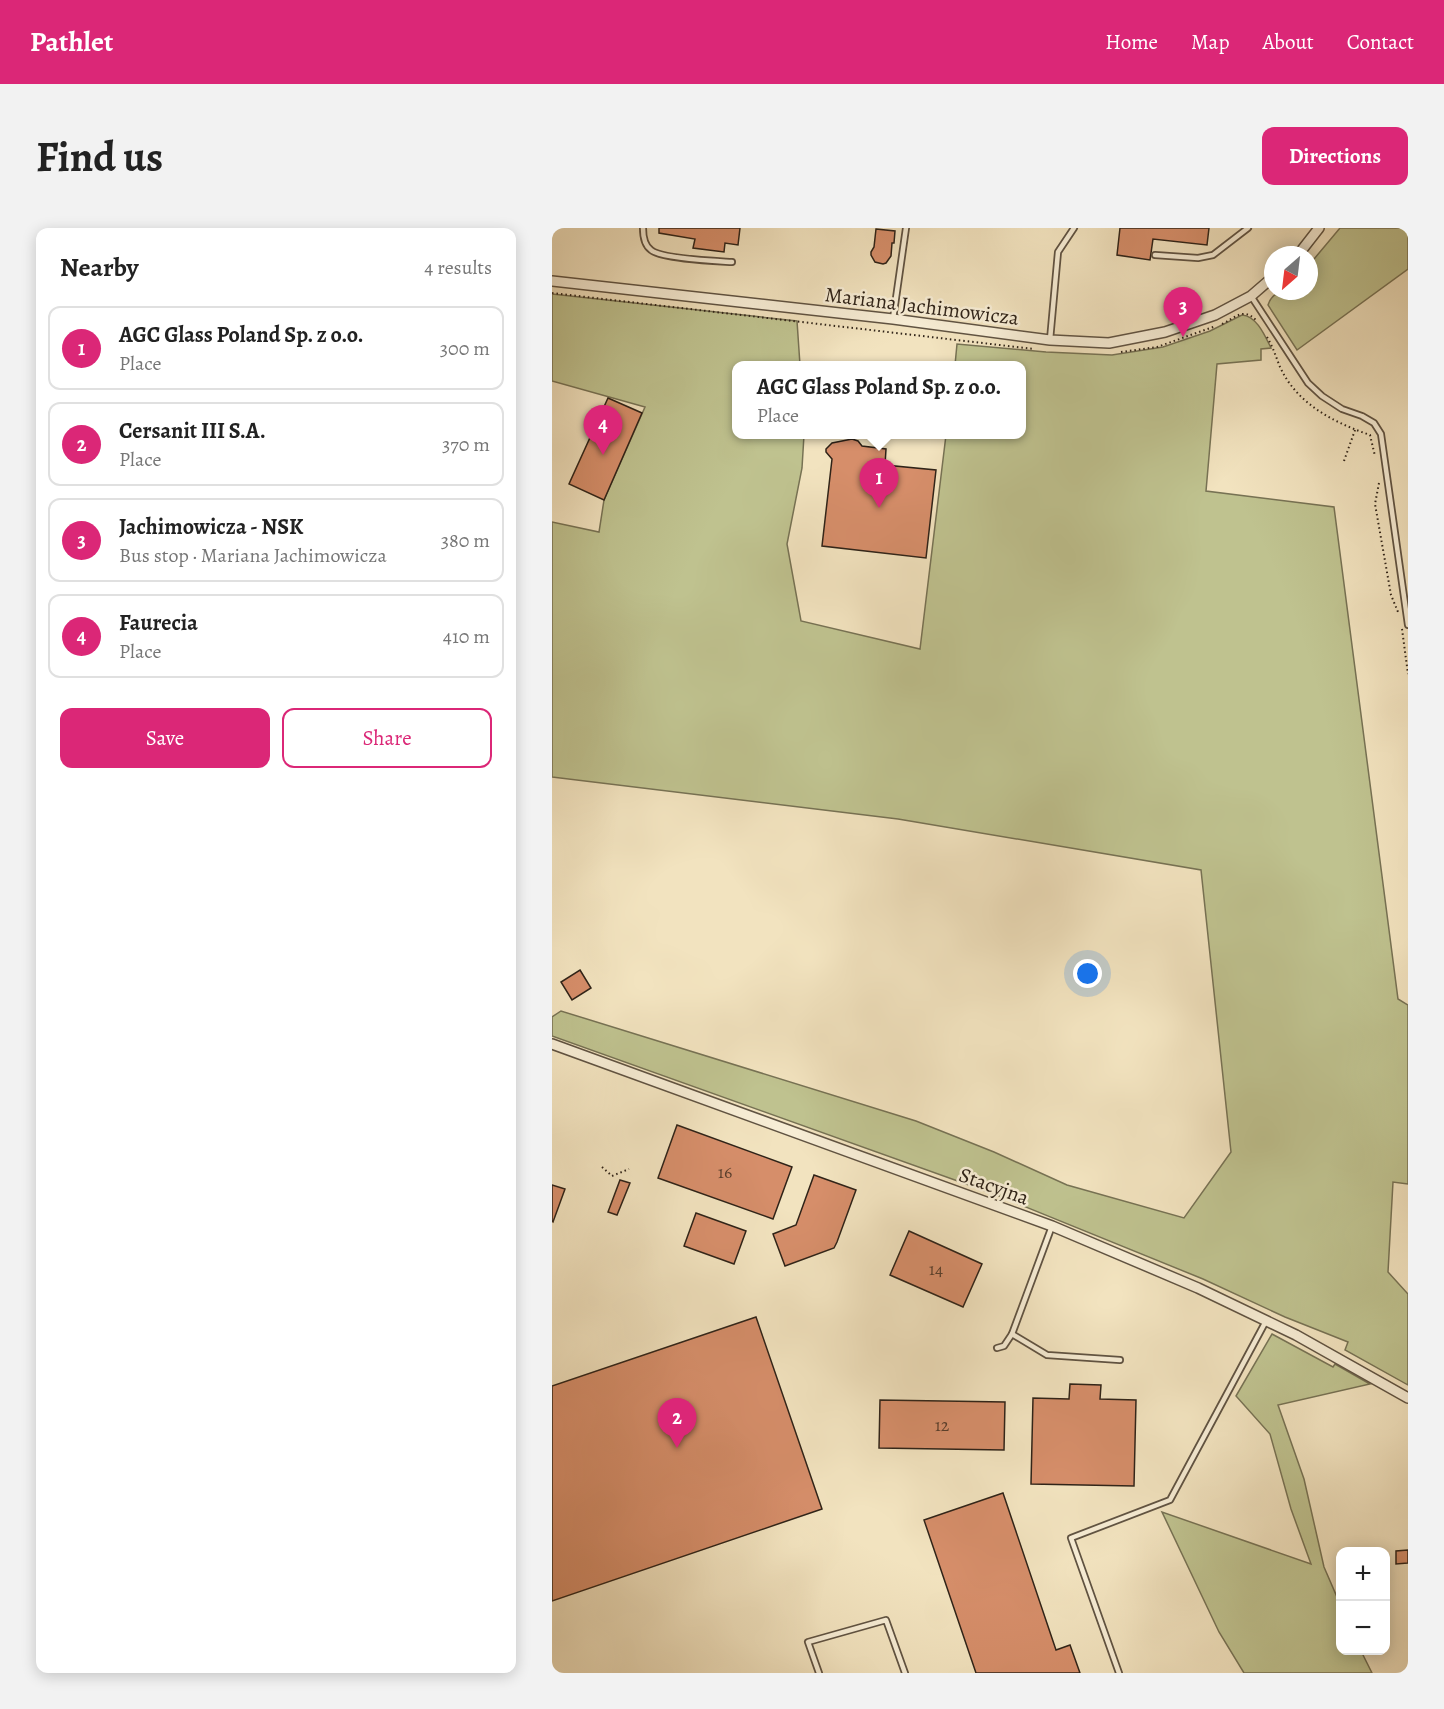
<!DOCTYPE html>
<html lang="en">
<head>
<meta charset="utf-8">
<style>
	body { margin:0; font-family:Alegreya,serif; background:#f2f2f2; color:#222 }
	.controls { position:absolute; right:18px; bottom:18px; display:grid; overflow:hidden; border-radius:12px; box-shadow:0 3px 15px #0003 }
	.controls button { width:54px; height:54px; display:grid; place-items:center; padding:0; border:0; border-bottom:2px solid #e0e0e0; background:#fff; color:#222; font:30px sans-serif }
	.compass { position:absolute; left:712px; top:18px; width:54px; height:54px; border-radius:50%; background:#fff; box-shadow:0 3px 15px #0003; rotate:208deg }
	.you { position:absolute; left:536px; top:746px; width:21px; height:21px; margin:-15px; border:4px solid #fff; border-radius:50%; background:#1a73e8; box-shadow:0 0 0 9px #1a73e833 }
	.badge { display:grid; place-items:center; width:39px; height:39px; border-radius:50%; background:#db2777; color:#fff; font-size:20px; font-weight:700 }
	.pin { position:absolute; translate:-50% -50px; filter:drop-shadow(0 2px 3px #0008) }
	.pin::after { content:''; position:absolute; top:32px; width:21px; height:18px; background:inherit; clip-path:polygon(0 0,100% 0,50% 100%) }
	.popup { position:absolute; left:180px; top:133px; width:294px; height:78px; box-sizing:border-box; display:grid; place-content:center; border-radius:12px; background:#fff; filter:drop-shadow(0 2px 4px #0005); font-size:20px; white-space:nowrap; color:#767676 }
	.popup b { font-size:22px; color:#222 }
	.popup::after { content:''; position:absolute; left:50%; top:100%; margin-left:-12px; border:12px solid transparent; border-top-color:#fff }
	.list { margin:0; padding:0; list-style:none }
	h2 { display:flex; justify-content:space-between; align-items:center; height:78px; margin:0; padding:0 24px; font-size:26px }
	h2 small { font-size:20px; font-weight:400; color:#767676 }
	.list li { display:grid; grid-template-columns:39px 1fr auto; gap:18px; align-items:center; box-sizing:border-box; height:84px; margin:0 12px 12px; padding:0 12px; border:2px solid #e0e0e0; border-radius:12px }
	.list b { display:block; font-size:22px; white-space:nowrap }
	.list p { margin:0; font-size:20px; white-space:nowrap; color:#767676 }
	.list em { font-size:20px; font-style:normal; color:#767676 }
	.actions { display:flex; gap:12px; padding:18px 24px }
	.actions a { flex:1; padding:14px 0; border:2px solid #db2777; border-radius:12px; text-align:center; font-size:21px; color:#db2777 }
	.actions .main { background:#db2777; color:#fff }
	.map { position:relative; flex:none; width:856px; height:1445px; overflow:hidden; border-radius:12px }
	header { display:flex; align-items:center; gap:36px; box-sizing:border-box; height:84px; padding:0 30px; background:#db2777; color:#fff }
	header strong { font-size:28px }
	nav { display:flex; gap:33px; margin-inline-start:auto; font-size:21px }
	.intro { display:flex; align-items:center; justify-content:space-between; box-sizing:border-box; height:144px; padding:0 36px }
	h1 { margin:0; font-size:42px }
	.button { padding:15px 27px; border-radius:12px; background:#db2777; color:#fff; font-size:21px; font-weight:700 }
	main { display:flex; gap:36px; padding:0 36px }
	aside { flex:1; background:#fff; border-radius:12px; box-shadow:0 3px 15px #0003 }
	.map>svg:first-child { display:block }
	.green { fill:#bfc28f; stroke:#777254; stroke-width:1.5 }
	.building { fill:#d68e6a; stroke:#2f2318; stroke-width:1.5 }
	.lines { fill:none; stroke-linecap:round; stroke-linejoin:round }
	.service-casing { stroke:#605342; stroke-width:8 }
	.minor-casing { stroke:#605342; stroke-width:12 }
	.path { stroke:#2f2318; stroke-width:2; stroke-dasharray:1.5 3; stroke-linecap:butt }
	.service { stroke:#f7edd5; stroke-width:4.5 }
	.minor { stroke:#f7edd5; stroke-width:9 }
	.labels { text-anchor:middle; stroke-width:5; stroke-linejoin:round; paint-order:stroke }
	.number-label { font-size:18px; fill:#593e2c }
	.street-label { font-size:21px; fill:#2f2318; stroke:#f7edd5 }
</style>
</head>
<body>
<header>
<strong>Pathlet</strong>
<nav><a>Home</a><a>Map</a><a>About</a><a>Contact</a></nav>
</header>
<div class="intro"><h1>Find us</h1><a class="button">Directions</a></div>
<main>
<aside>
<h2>Nearby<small>4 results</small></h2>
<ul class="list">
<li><span class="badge">1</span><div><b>AGC Glass Poland Sp. z o.o.</b><p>Place</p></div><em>300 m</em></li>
<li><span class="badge">2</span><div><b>Cersanit III S.A.</b><p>Place</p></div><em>370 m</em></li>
<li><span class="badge">3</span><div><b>Jachimowicza - NSK</b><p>Bus stop · Mariana Jachimowicza</p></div><em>380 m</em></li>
<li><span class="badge">4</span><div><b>Faurecia</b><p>Place</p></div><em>410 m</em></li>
</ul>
<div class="actions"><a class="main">Save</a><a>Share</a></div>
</aside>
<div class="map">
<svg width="856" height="1445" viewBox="0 0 856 1445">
	<rect width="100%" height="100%" fill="#f2e3bf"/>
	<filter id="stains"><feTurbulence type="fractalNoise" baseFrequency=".00333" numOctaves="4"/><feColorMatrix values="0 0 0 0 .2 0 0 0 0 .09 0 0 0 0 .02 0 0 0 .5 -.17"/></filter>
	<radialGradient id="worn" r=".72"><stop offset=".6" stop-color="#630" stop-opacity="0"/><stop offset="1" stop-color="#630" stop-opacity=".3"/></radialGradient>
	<g class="green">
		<path d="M788,0H856V41L745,122L716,77C722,58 741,63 757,63V37Z"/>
		<path d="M0,66L245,93L248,137L184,138V206L252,207L250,240L235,316L249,393L368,421L394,207L470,206V138L403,137L405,116L494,124L560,127L611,119L658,103L690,87C705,88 713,108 719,120L709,121V132L665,136L654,263L782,279L846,771L856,777V956L841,954L836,1044L856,1066V1157L793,1122L796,1114L733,1089L651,1051L442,966L0,808V789L9,783L364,893L442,924L515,957L632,990L679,924L649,642L346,591L0,549V294L47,304L52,272L93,179L0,153Z"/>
		<path d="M720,1106L781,1139L783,1136L818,1156L726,1177L752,1251L772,1339L788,1376V1422L809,1423L820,1445H692L667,1404L610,1284L759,1336L739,1281L718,1206L684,1168Z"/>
	</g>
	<g class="building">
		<path d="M107,0H188L186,17L173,15L172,24L141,20L143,11L107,5Z"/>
		<path d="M568,0H657L655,17L601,11L598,32L565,27Z"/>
		<path d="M324,1L343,3L342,15H340L339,28L334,35L331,36L323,34L319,27V24L322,19Z"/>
		<path d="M56,170L90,185L52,272L17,256Z"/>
		<path d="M300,211L306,213L310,218L334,221L333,237L384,242L374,330L270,318L280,231L274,224V221L280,215Z"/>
		<path d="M28,742L39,760L20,772L9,754Z"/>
		<path d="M125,897L240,939L221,991L106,950Z"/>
		<path d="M262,947L304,962L285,1014L282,1020L233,1038L221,1006L244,997Z"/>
		<path d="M68,952L78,955L65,987L56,984Z"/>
		<path d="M0,957L13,961L1,994L0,993Z"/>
		<path d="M144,985L194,1003L182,1036L132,1018Z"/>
		<path d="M357,1003L430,1036L411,1079L338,1047Z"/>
		<path d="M204,1089L270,1281L0,1373V1158Z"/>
		<path d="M518,1156L549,1157L548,1171L584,1172L582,1258L479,1256L481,1170L517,1171Z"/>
		<path d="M328,1172L453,1174L452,1222L327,1220Z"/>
		<path d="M451,1265L504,1422L518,1417L528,1445H424L372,1292Z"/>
		<path d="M856,1322V1335L844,1336V1323Z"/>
	</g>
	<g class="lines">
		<g class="service-casing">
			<g id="service">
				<path d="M91,0C91,8 92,17 99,22C110,31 164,33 180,34"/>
				<path d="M603,27L646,30L661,27L696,0"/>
				<path d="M699,68L756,155L770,168L790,181L810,188L822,195L829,206L856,397"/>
				<path d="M341,91L354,0"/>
				<path d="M498,112L506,24L522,0"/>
				<path d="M500,998L460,1106L495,1127L568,1132"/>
				<path d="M445,1120L452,1118L460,1106"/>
				<path d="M267,1445L256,1414L334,1392L353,1445"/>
				<path d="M567,1445L519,1310L618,1272L714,1093"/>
			</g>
		</g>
		<g class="minor-casing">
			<g id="minor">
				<path d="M746,27L767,0"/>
				<path d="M0,53L341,91L498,112L557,115L613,104L663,87L699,68L721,49"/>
				<path d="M0,816L500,998L646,1060L744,1107L856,1170"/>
			</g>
		</g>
		<g class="path">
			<path d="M0,65L482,121"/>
			<path d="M670,96C683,90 691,79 704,92"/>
			<path d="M715,109C721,119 724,129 728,139C745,176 781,194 818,207L823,228"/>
			<path d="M569,124L605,119L664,98"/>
			<path d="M792,233L803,202"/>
			<path d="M827,255L823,276L839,367L846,384"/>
			<path d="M850,401L856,446"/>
			<path d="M50,939L60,948L77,941"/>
		</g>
		<use href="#service" class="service"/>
		<use href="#minor" class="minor"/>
	</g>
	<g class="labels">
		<g class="number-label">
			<text x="173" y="950">16</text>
			<text x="384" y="1047">14</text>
			<text x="390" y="1203">12</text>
		</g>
		<g class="street-label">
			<text transform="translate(370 78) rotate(7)" y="7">Mariana Jachimowicza</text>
			<text transform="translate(442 958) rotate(20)" y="7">Stacyjna</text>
		</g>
	</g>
	<rect width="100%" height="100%" filter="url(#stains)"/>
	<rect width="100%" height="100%" fill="url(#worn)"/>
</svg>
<div class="controls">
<button>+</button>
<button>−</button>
</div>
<svg class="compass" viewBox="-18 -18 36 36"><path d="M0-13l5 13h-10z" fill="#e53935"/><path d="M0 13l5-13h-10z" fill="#767676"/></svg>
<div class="you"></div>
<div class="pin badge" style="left:327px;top:280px">1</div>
<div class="popup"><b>AGC Glass Poland Sp. z o.o.</b>Place</div>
<div class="pin badge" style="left:125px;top:1220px">2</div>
<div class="pin badge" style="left:631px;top:109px">3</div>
<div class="pin badge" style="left:51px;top:227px">4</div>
</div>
</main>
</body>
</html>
